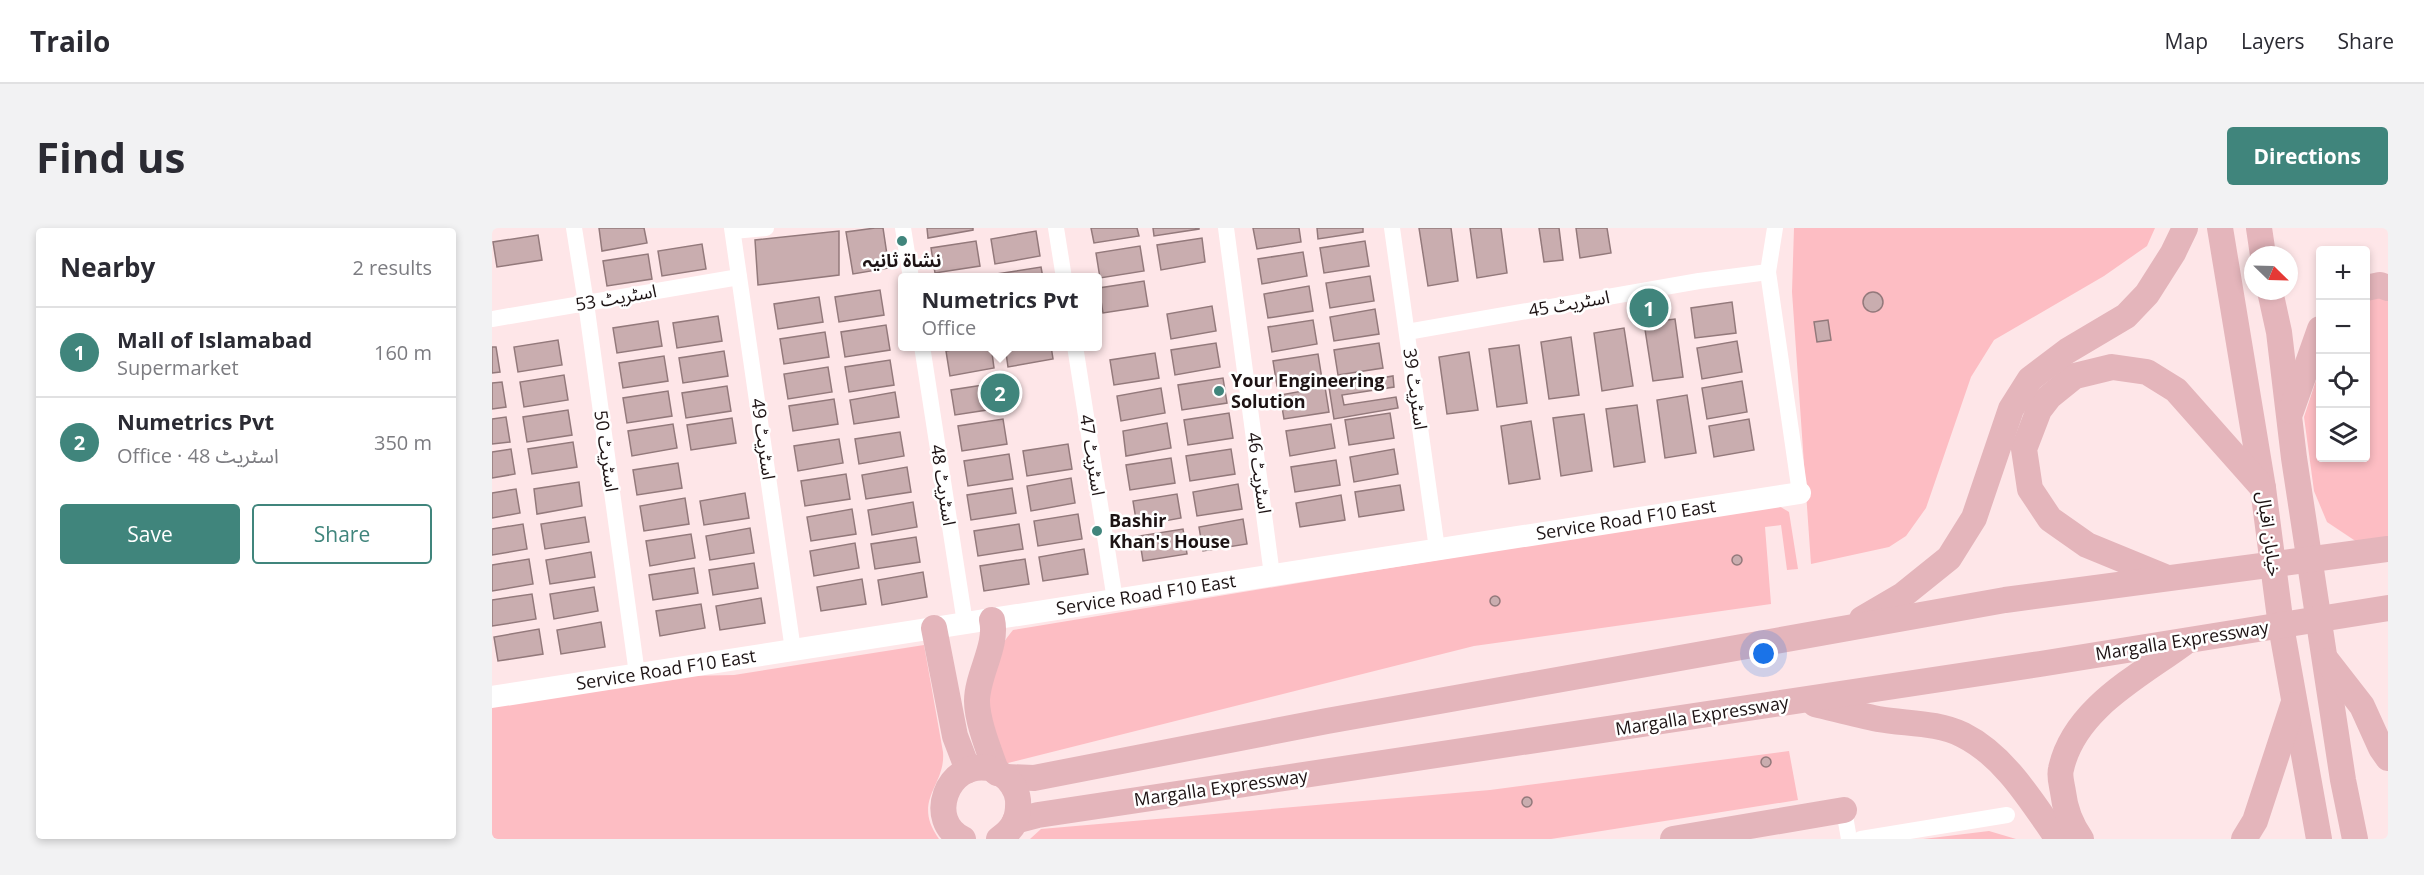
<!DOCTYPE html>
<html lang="en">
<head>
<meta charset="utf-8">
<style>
	body { margin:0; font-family:"Open Sans","Noto Sans Arabic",sans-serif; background:#f2f2f3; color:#2b2b33 }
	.controls { position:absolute; right:18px; top:18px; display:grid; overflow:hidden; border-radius:6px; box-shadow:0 3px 9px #0003 }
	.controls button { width:54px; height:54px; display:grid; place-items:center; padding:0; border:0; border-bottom:2px solid #e1e1e2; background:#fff; color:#2b2b33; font:30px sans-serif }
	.compass { position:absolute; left:1752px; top:18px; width:54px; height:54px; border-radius:50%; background:#fff; box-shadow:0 3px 9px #0003; rotate:113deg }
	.you { position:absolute; left:1272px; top:426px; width:21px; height:21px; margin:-15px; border:4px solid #fff; border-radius:50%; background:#1a73e8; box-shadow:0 0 0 9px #1a73e833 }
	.badge { display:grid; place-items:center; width:39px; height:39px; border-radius:50%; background:#40857c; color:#fff; font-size:20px; font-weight:700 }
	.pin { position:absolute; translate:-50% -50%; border:3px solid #fff; box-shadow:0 2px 6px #0006 }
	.popup { position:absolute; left:406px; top:45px; width:204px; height:78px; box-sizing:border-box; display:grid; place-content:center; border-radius:6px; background:#fff; filter:drop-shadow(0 2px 4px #0005); font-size:20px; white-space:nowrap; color:#7c7c81 }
	.popup b { font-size:22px; color:#2b2b33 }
	.popup::after { content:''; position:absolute; left:50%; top:100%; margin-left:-12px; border:12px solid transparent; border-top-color:#fff }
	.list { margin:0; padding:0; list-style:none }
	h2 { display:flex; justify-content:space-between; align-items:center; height:78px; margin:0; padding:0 24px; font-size:26px }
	h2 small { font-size:20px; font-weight:400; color:#7c7c81 }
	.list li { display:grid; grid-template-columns:39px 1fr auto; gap:18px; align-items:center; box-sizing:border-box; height:90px; padding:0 24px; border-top:2px solid #e1e1e2 }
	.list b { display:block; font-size:22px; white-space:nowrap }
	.list p { margin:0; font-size:20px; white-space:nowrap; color:#7c7c81 }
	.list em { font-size:20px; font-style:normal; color:#7c7c81 }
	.actions { display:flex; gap:12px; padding:18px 24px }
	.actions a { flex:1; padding:14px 0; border:2px solid #40857c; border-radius:6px; text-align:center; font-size:21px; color:#40857c }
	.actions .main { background:#40857c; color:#fff }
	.icon { flex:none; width:33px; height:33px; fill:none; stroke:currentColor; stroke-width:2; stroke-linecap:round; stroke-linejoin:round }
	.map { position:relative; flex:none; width:1896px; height:611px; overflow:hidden; border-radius:6px }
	header { display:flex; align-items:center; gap:36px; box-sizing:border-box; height:84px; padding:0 30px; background:#fff; border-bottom:2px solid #e1e1e2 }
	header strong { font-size:28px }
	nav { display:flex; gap:33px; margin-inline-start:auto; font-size:21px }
	.intro { display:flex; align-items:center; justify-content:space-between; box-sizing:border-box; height:144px; padding:0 36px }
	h1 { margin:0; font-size:42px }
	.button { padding:15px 27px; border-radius:6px; background:#40857c; color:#fff; font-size:21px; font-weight:700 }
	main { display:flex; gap:36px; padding:0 36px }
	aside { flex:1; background:#fff; border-radius:6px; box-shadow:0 3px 9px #0003 }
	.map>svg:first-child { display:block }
	.green { fill:#fdbdc3 }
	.building { fill:#c9adaf; stroke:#93797b; stroke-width:1.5 }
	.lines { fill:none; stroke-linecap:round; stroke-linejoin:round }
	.street { stroke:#fff; stroke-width:16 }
	.secondary { stroke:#fff; stroke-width:22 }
	.primary { stroke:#e4b5bb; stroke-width:26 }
	.poi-dot { fill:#40857c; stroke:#fff; stroke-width:2 }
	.labels { text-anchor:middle; stroke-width:5; stroke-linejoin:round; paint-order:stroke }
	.poi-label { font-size:18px; font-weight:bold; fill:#1d1314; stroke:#fff; text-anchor:start }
	.street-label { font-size:18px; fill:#1d1314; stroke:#fff }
</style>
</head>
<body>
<header>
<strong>Trailo</strong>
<nav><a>Map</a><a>Layers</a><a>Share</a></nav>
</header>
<div class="intro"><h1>Find us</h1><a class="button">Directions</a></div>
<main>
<aside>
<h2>Nearby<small>2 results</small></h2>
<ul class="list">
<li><span class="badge">1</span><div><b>Mall of Islamabad</b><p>Supermarket</p></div><em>160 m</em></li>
<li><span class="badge">2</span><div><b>Numetrics Pvt</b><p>Office · اسٹریٹ 48</p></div><em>350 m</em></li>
</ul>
<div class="actions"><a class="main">Save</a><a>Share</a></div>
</aside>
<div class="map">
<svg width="1896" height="611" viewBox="0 0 1896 611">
	<rect width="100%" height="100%" fill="#fee6e8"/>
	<g class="green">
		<path d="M1302,0H1663L1655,18L1612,48L1502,112L1479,149L1434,280L1414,308L1397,319L1319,336L1300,64Z"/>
		<path d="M1874,69H1896V311L1868,316L1835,294L1822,263L1812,189L1828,140V230H1874Z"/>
		<path d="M1274,278H1287L1297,284L1306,341L1295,342L1289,297L1273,299L1279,376L982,418L512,536C507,521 494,491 493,477C492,450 504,422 521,402Z"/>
		<path d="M432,417L451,524C454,558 419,572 447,611H0V479L196,448L242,447Z"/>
		<path d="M1297,523L1306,572L1059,611H538L549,601L998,562Z"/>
		<path d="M1497,603L1524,611H1431Z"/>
	</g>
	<g class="building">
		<path d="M107,0H152L155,15L110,23Z"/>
		<path d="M383,0H391L397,40L361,46L354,4Z"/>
		<path d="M435,0H481V2L436,10Z"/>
		<path d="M599,0H645L647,8L602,15Z"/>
		<path d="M661,0H707V1L662,8Z"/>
		<path d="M761,0H807L809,14L765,21Z"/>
		<path d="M825,0H871V4L826,11Z"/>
		<path d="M927,0H959L966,53L936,58Z"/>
		<path d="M978,0H1009L1015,45L985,50Z"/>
		<path d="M1047,0H1067L1071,32L1052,34Z"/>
		<path d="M1084,0H1115L1119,25L1088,30Z"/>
		<path d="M347,3V47L266,57L263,12Z"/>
		<path d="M544,3L548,28L503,36L499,11Z"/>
		<path d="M46,7L50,32L5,39L1,14Z"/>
		<path d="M710,10L713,34L669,42L665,17Z"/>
		<path d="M484,13L488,38L443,45L439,20Z"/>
		<path d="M873,13L877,38L832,45L828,20Z"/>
		<path d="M210,16L214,41L170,48L166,23Z"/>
		<path d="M648,18L652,43L608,50L604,25Z"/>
		<path d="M811,24L815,48L770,56L766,31Z"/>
		<path d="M156,26L160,51L115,58L111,33Z"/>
		<path d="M549,39L551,50H505V46Z"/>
		<path d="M878,48L882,73L838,80L834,55Z"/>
		<path d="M652,53L656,78L611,85L607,60Z"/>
		<path d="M817,58L821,83L776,90L772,66Z"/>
		<path d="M388,62L392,87L347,94L343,69Z"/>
		<circle cx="1381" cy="74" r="10"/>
		<path d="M327,69L331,94L286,101L282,76Z"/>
		<path d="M1240,74L1244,105L1203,110L1199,80Z"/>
		<path d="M720,78L724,103L679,111L675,86Z"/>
		<path d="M883,81L887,106L842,113L838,89Z"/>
		<path d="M226,88L230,113L185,120L181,95Z"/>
		<path d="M1183,91L1191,149L1161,153L1152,95Z"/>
		<path d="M821,92L825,116L780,124L776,99Z"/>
		<path d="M1336,92L1339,112L1325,114L1322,94Z"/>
		<path d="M166,93L170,118L125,125L121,100Z"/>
		<path d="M394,97L398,122L353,129L349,104Z"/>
		<path d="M1132,100L1141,158L1110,163L1102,105Z"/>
		<path d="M333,104L337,129L292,136L288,111Z"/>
		<path d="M1079,109L1087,167L1057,171L1049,114Z"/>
		<path d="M66,112L70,137L26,144L22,119Z"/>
		<path d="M1245,113L1250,144L1210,151L1205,120Z"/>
		<path d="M724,115L728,139L683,147L679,122Z"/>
		<path d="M887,115L891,140L846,147L842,122Z"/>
		<path d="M1027,117L1035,175L1005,179L997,121Z"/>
		<path d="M480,118H499L502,140L458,148L454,123Z"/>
		<path d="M513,118H559L561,131L516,139Z"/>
		<path d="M0,119H4L8,144L0,145Z"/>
		<path d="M232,123L236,148L191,155L187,130Z"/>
		<path d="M977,124L986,182L955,186L947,129Z"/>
		<path d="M663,125L667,150L622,157L618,132Z"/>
		<path d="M826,126L830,151L785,158L781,133Z"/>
		<path d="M172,128L176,153L131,160L127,135Z"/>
		<path d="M398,132L402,157L357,164L353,139Z"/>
		<path d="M336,139L340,164L296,171L292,146Z"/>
		<path d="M72,147L76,172L32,179L28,154Z"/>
		<path d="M901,148L902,159L850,167L852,177L904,169L906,180L842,191L837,159Z"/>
		<path d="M731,150L735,175L690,182L686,157Z"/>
		<path d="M1250,153L1255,184L1215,191L1210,160Z"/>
		<path d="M10,154L14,179L0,181V155Z"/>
		<path d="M504,155L508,180L463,187L459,162Z"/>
		<path d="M235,158L239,183L194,190L190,165Z"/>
		<path d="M833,159L837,184L792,191L788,167Z"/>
		<path d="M669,160L673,185L629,193L625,168Z"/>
		<path d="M176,163L180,188L135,195L131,170Z"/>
		<path d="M403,164L407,189L362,196L358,172Z"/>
		<path d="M1195,167L1204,225L1173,230L1165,172Z"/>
		<path d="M342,171L346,196L301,203L297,178Z"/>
		<path d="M1145,177L1153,234L1122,239L1114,181Z"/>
		<path d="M76,182L80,207L35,214L31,189Z"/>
		<path d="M737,185L741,210L696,217L692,192Z"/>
		<path d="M898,185L902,210L857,217L853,192Z"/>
		<path d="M1092,186L1100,243L1069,248L1061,190Z"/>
		<path d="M14,189L18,214L0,216V191Z"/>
		<path d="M240,190L244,215L199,222L195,197Z"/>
		<path d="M511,191L515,216L470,223L466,198Z"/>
		<path d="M1257,191L1262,222L1222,229L1217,198Z"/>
		<path d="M1039,193L1048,251L1017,256L1009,198Z"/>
		<path d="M675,195L679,220L634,228L631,203Z"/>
		<path d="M181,196L185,220L140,228L136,203Z"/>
		<path d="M839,196L843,220L798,228L794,203Z"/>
		<path d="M408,204L412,228L367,236L363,211Z"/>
		<path d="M347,211L351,235L306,243L302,218Z"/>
		<path d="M81,214L85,239L40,246L36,221Z"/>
		<path d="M576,216L580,241L535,248L531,223Z"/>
		<path d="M19,221L23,246L0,250V224Z"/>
		<path d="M739,221L743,246L698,253L694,228Z"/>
		<path d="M902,221L906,246L862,254L858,229Z"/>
		<path d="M517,226L521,251L476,258L472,233Z"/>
		<path d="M679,230L683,255L638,262L634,237Z"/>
		<path d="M844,232L848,257L803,264L799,239Z"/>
		<path d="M186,235L190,260L145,267L141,242Z"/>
		<path d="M415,239L419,264L374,271L370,247Z"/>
		<path d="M354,246L358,271L313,278L309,253Z"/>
		<path d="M579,250L583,275L539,283L535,258Z"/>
		<path d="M87,254L90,278L45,286L42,261Z"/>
		<path d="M746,256L750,281L705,288L701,264Z"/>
		<path d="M908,257L912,282L867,289L863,264Z"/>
		<path d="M520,260L524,285L479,292L475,267Z"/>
		<path d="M24,261L28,285L0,290V265Z"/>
		<path d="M253,265L257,290L212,297L208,273Z"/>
		<path d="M685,266L689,290L645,298L641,273Z"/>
		<path d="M849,267L853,292L808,299L804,275Z"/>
		<path d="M193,270L197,296L152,303L148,278Z"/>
		<path d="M421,274L425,299L380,307L376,282Z"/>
		<path d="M360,281L364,306L319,313L315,289Z"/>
		<path d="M586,286L590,311L546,318L542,293Z"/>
		<path d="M93,289L97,314L53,321L49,296Z"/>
		<path d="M751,291L755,316L711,323L707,299Z"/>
		<path d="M31,296L35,321L0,327V301Z"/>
		<path d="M527,296L531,321L486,328L482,303Z"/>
		<path d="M258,300L262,325L218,332L214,308Z"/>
		<path d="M691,301L695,326L651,333L647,308Z"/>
		<path d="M199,306L203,330L158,338L154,313Z"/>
		<path d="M424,309L428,334L383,341L379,316Z"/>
		<path d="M363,315L367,340L322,348L318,323Z"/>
		<path d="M592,321L596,346L551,353L547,329Z"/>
		<path d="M99,324L103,349L58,356L54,332Z"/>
		<circle cx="1245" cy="332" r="5"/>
		<path d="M37,331L41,356L0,363V337Z"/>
		<path d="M533,331L537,356L492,363L488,338Z"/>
		<path d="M262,335L266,360L221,367L217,342Z"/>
		<path d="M202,340L206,365L161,372L157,347Z"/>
		<path d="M431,344L435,369L390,377L386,352Z"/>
		<path d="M370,351L374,376L329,383L325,359Z"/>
		<path d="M102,359L106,383L62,391L58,366Z"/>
		<path d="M40,366L44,391L0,398V372Z"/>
		<circle cx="1003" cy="373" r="5"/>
		<path d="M269,370L273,395L228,402L224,378Z"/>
		<path d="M209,376L213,400L168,408L164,383Z"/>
		<path d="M109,394L113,419L69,426L65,402Z"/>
		<path d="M47,401L51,426L6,433L2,409Z"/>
		<circle cx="1274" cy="534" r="5"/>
		<circle cx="1035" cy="574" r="5"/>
	</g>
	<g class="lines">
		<g class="street">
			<path d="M82,0L94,75L145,446"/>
			<path d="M240,0L301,422"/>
			<path d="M411,0L419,50"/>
			<path d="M564,0L572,50"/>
			<path d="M734,0L780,347"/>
			<path d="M900,0L945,321"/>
			<path d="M1283,0L1276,44L1308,265"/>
			<path d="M241,3L274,0"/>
			<path d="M0,91L247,49"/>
			<path d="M915,104L1207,53L1276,44"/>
			<path d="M430,118L473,395"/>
			<path d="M583,118L623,372"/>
			<path d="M1352,582L1357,611"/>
			<path d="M1369,611L1515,587"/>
		</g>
		<path class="secondary" d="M0,469L1308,265"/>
		<g class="primary">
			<path d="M1728,0L1771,260L1789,398L1827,611"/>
			<path d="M1767,0L1771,27"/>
			<path d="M1874,60L1888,57L1896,60"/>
			<path d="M1778,63L1787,104L1802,230L1851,552L1863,611"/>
			<path d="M1799,183L1828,101"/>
			<path d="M1673,349L1595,317L1558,291L1538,261L1532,221L1547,182L1557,169L1583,148L1620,139L1655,144L1684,162L1771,260"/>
			<path d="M1370,391L1411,367L1457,330L1482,290L1519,181L1538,151L1575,123L1634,88L1655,66L1681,25L1693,0"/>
			<path d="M500,392C506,417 485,447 485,473C485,494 498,525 505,545"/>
			<path d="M442,400L463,508L476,542"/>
			<path d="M1835,433L1870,478L1889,520L1896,530"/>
			<path d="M1323,476C1344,481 1365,487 1386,491C1414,496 1445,494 1471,507C1513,528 1540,574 1566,611"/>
			<path d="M514,549L542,550L835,493L1513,372L1896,321"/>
			<path d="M523,593L546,587L1548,436L1896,380"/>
			<path d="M471,611C433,593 455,533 496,540C500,541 505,544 509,546C518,551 525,562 526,572C527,590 522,601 507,611"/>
			<path d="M1181,611L1352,582"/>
			<path d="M1589,611C1579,597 1573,582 1571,564C1570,557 1567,548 1569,541C1582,481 1646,449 1692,415"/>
			<path d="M1752,611L1763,593L1801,477"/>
		</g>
	</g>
	<g class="poi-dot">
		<circle cx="410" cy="13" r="6"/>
		<circle cx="727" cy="163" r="6"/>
		<circle cx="605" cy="303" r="6"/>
	</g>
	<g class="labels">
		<g class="poi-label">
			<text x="410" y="39" text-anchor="middle">نشاۃ ثانیہ</text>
			<text x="739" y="159">Your Engineering<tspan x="739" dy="21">Solution</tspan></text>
			<text x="617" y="299">Bashir<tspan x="617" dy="21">Khan's House</tspan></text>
		</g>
		<g class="street-label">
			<text transform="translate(124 70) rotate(-10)" y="6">اسٹریٹ 53</text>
			<text transform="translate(1077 76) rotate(-10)" y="6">اسٹریٹ 45</text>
			<text transform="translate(923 161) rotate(82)" y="6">اسٹریٹ 39</text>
			<text transform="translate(271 211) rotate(82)" y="6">اسٹریٹ 49</text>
			<text transform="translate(114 223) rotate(82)" y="6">اسٹریٹ 50</text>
			<text transform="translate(600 227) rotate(81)" y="6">اسٹریٹ 47</text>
			<text transform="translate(767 245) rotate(82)" y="6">اسٹریٹ 46</text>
			<text transform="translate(451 257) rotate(81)" y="6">اسٹریٹ 48</text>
			<text transform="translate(1134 292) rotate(-9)" y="6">Service Road F10 East</text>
			<text transform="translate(1777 306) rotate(82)" y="6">خیابان اقبال</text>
			<text transform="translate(654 367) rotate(-9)" y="6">Service Road F10 East</text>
			<text transform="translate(1690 413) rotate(-9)" y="6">Margalla Expressway</text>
			<text transform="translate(174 442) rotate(-9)" y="6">Service Road F10 East</text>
			<text transform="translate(1210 488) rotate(-9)" y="6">Margalla Expressway</text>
			<text transform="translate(729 560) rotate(-8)" y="6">Margalla Expressway</text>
		</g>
	</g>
</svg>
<div class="controls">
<button>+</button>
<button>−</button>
<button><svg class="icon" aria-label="locate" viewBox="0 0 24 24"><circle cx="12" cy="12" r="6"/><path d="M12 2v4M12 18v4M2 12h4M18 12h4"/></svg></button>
<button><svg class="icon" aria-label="layers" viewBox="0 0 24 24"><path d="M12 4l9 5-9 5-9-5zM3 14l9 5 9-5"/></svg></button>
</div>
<svg class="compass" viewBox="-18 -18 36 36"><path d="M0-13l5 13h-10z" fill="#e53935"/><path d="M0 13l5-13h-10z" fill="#7c7c81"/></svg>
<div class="you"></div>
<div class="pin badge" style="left:1157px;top:80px">1</div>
<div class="pin badge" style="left:508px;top:165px">2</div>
<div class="popup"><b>Numetrics Pvt</b>Office</div>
</div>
</main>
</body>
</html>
